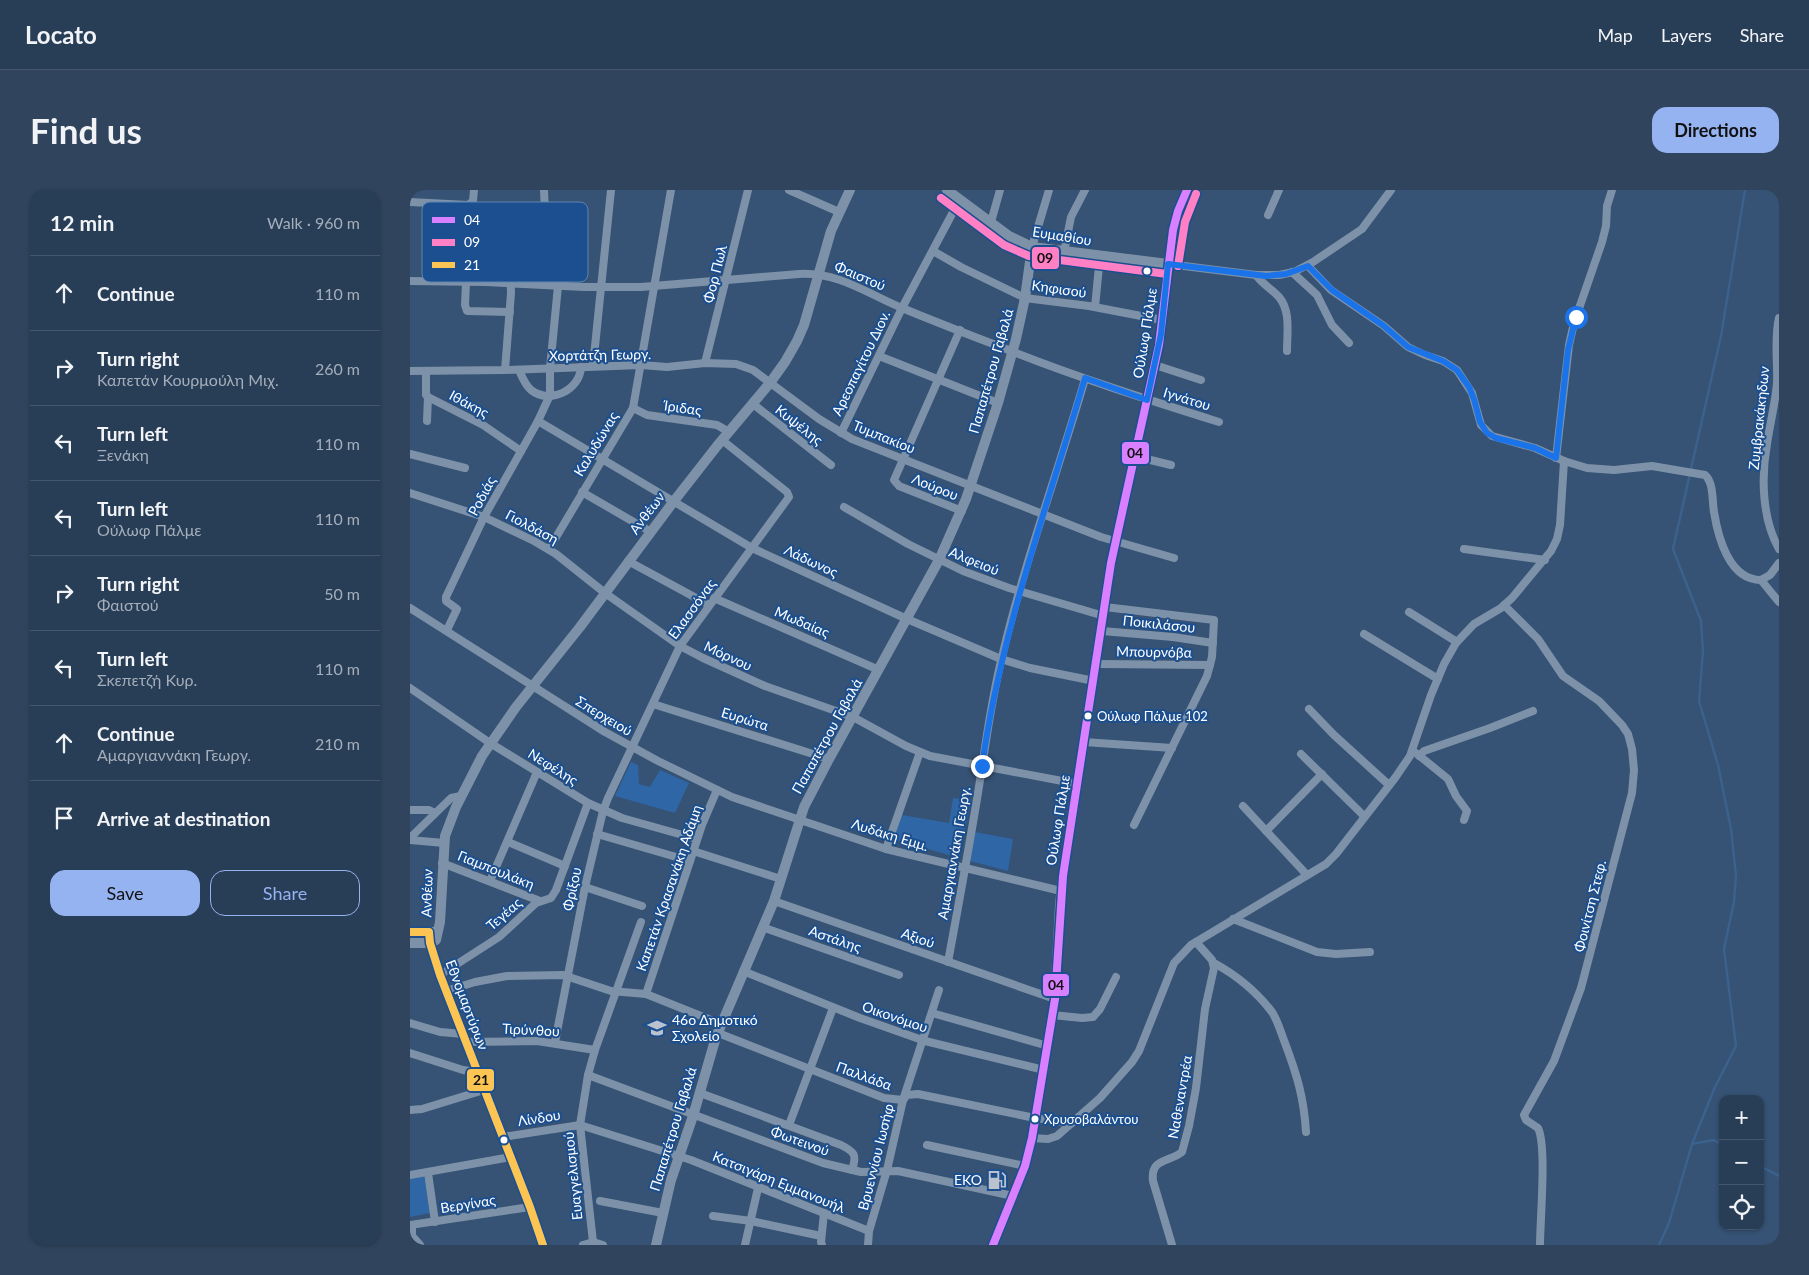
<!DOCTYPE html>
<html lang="en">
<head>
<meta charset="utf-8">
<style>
	body { margin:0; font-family:Lato,sans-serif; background:#30455d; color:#f1f3f6 }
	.controls { position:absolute; right:15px; bottom:15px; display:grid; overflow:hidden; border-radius:10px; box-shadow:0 1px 4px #0004 }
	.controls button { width:45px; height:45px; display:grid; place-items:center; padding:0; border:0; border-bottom:1px solid #44576d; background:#283e57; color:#f1f3f6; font:25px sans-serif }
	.stop { position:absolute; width:15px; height:15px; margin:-11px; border:4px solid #1a73e8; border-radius:50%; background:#fff }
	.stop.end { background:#1a73e8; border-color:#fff; box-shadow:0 1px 5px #0008 }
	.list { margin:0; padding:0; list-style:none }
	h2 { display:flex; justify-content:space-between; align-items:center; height:65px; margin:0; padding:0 20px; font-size:21px }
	h2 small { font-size:16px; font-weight:400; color:#a5aeba }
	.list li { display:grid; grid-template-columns:32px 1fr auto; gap:15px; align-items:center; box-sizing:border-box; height:75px; padding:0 20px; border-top:1px solid #44576d }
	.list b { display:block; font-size:19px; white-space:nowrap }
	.list p { margin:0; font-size:16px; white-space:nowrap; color:#a5aeba }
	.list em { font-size:16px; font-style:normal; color:#a5aeba }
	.actions { display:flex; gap:10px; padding:15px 20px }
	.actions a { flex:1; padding:11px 0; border:1px solid #95b2f1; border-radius:15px; text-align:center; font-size:18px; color:#95b2f1 }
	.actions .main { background:#95b2f1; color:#111 }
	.icon { flex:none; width:28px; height:28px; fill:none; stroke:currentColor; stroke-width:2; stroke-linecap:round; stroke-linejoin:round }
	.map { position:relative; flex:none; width:1369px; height:1055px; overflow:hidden; border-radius:15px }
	header { display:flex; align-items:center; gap:30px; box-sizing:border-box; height:70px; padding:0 25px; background:#283e57; border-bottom:1px solid #44576d }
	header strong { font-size:24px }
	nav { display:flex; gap:28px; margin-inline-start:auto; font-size:18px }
	.intro { display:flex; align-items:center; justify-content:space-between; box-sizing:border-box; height:120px; padding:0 30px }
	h1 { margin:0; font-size:35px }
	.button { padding:12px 22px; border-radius:15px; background:#95b2f1; color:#111; font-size:18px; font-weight:700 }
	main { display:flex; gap:30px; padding:0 30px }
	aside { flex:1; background:#283e57; border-radius:15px; box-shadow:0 1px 4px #0004 }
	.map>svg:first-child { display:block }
	.green { fill:#2f66a5 }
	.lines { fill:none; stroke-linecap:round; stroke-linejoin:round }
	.stream { stroke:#3b618d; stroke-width:2.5 }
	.minor { stroke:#7d92a8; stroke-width:8 }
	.tertiary { stroke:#7d92a8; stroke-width:10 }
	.bus-1-casing { stroke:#1b4f8f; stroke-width:11 }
	.bus-2-casing { stroke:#1b4f8f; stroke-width:11 }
	.bus-3-casing { stroke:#1b4f8f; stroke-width:11 }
	.bus-1 { stroke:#d880ff; stroke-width:8 }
	.bus-2 { stroke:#ff80c5; stroke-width:8 }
	.bus-3 { stroke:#fcc553; stroke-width:8 }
	.route { stroke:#1a73e8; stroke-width:6 }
	.bus-dot { fill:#fff; stroke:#1b4f8f; stroke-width:2 }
	.labels { text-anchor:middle; stroke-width:4; stroke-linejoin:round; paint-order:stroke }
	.bus-label { font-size:13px; fill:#fff; stroke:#1b4f8f; text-anchor:start }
	.street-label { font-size:14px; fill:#fff; stroke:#1b4f8f }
	.poi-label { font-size:14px; fill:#fff; stroke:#1b4f8f; text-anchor:start }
	.key { fill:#1b4f8f; stroke:#5f84b1; stroke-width:1 }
	.key-label { font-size:14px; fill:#fff }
	.line-badge { stroke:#1b4f8f; stroke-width:2 }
	.pale-badge-label { font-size:14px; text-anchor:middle; font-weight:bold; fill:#111 }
</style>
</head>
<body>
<header>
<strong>Locato</strong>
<nav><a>Map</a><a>Layers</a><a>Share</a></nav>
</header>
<div class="intro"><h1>Find us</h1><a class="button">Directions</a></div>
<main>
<aside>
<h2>12 min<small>Walk · 960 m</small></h2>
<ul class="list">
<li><svg class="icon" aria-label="ahead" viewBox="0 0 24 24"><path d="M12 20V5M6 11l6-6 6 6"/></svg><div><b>Continue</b></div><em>110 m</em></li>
<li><svg class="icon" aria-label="right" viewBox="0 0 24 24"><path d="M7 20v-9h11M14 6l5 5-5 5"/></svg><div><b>Turn right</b><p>Καπετάν Κουρμούλη Μιχ.</p></div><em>260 m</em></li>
<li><svg class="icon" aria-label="left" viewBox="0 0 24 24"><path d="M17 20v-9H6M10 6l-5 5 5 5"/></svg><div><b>Turn left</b><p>Ξενάκη</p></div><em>110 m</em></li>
<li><svg class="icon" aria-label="left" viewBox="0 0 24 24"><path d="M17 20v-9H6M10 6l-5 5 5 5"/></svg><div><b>Turn left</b><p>Ούλωφ Πάλμε</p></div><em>110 m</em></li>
<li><svg class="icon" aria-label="right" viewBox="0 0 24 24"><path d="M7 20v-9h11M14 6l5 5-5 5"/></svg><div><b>Turn right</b><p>Φαιστού</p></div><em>50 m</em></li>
<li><svg class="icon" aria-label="left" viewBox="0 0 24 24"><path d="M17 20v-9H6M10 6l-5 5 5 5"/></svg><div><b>Turn left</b><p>Σκεπετζή Κυρ.</p></div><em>110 m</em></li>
<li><svg class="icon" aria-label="ahead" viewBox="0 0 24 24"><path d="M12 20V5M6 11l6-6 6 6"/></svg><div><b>Continue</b><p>Αμαργιαννάκη Γεωργ.</p></div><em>210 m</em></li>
<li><svg class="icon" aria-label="arrive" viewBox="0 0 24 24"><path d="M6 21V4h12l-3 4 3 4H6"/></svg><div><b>Arrive at destination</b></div></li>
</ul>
<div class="actions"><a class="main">Save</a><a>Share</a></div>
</aside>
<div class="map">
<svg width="1369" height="1055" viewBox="0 0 1369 1055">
	<rect width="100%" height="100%" fill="#365274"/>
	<g class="green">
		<path d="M221,572L228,575L229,594L240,597L250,580L279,593L265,623L205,606Z"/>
		<path d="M543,608L561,610L549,668L483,649L492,625L539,633Z"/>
		<path d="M565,642L603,649L598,681L560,671Z"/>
		<path d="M14,984L20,1023L0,1027V988Z"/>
	</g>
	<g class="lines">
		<g class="stream">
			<path d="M1282,954L1304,950L1313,955"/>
			<path d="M1350,976L1369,986"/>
			<path d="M1249,1055L1259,1033L1282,954L1305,897L1326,856L1314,759L1324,712L1326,686L1321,639L1308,575L1289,511L1293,461L1291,431L1263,359L1311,146L1335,0"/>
		</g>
		<g class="minor">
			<path d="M134,0L138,95"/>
			<path d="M379,0L429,22"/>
			<path d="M0,12L58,15L63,11L64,0"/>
			<path d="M858,25L869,0"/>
			<path d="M74,26L76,92"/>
			<path d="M581,32L590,0"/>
			<path d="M622,57L639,0"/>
			<path d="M523,61L551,77L615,108L679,116L752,130"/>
			<path d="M654,62L661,27L675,0"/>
			<path d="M758,74L846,85H869L884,82L903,72L952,39L981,0"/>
			<path d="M898,76L921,100L974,136L998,157L1015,165L1033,171L1047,180L1062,203L1071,235L1082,246L1125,258L1154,271L1177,278L1204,280L1242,276L1295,285C1304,293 1302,311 1304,322C1308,347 1319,390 1351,390"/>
			<path d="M882,82L907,105L922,135L939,153"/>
			<path d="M846,85C852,94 862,99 869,107C881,121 877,143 877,161"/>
			<path d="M0,91L76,92L174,97H231L389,84C429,82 456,103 492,118C528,133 565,147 601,161C669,188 739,210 809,232"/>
			<path d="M56,92L55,115L57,121L100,122"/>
			<path d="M685,117L690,66"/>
			<path d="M1369,128C1364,149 1368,172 1367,194C1365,214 1360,234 1357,254C1351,287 1352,329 1369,359"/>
			<path d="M550,140L484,290L489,296L552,321"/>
			<path d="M469,166L588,213"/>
			<path d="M295,173L338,0"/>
			<path d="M745,175L791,190"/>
			<path d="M183,176L201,0"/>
			<path d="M95,180L101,103L99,37"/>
			<path d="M109,180C112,187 115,195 121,200C140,215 170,200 171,177"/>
			<path d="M0,181L95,180L231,175L257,177L295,173L326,174L343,180L409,229L442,249L691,347L764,368"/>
			<path d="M16,181V205L18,207L73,235L111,261"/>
			<path d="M343,214L421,275"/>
			<path d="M223,218L237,225L307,235L319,242"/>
			<path d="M17,231L18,207"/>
			<path d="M128,231L342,358L497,429L591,469L620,478L684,491"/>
			<path d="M431,243L492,118L550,9"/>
			<path d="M0,264L55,278"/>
			<path d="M724,266L761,275"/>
			<path d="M1146,268L1159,155L1164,133L1192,52L1196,36L1197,16L1202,0"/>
			<path d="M172,302L241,342"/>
			<path d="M0,303L74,327L124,351L146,364L195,403L270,456L293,468L355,496L443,527L496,556L520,566L668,594"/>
			<path d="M434,317L498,354L553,381L599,398L694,426"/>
			<path d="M139,359L223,218L261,0"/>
			<path d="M1054,359L1135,370"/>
			<path d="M218,371L299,415"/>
			<path d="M1351,390L1369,412"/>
			<path d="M1351,390L1360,385L1369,373"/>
			<path d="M304,408L469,480"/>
			<path d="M1094,415L1128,449L1153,486L1189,511L1212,535L1218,544L1222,559L1224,580L1222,603L1171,798L1144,871L1114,925L1116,930L1128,938C1137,956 1130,1030 1130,1055"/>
			<path d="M695,417L804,430L802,467L797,486L724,635"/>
			<path d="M0,418L195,542L248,571L322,607L476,659L651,701"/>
			<path d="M999,422L1047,452"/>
			<path d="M37,440L47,419L36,411V407L74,327L128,231L140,205V178L148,96"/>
			<path d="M692,441L763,447L803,453"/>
			<path d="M954,444L1028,489"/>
			<path d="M687,474L800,475"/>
			<path d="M0,498L80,553L178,613L212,628L287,649"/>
			<path d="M243,514L419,569"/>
			<path d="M899,519L924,545L979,595"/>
			<path d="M674,552L762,558"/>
			<path d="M1006,563L1038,589L1046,606L1057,621L1054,630"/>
			<path d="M891,564L954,626"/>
			<path d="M1009,566L1014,561L1080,538L1123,521"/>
			<path d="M833,616L897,685"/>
			<path d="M0,620H19L25,623"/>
			<path d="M856,641L912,584"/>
			<path d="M187,644L280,671"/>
			<path d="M0,648L41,608L51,606"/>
			<path d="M0,650L34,653"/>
			<path d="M98,652L155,676"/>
			<path d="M476,659L510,562"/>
			<path d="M283,661L371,689"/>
			<path d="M32,673L130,711"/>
			<path d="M80,691L127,582"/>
			<path d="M175,697L232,716"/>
			<path d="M364,711L645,809"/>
			<path d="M823,729L907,762L926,764L960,762"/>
			<path d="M352,737L489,785"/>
			<path d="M538,772C548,718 558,663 567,609C575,561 580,514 592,467C614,373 648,282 675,189"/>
			<path d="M804,773C826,785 846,801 862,822C868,831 871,843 875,853C887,885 894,908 896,942"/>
			<path d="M333,781L450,828L515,851L634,880"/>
			<path d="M30,785L89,747L126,713L141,708L146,700L178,613"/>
			<path d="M36,801L65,792L97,786L153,785L201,801L236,804L311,834"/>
			<path d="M236,804L292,635L307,600"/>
			<path d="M522,823L638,856"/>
			<path d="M642,825L672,828L683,827L690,819L706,787"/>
			<path d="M0,833L30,842L53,844"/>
			<path d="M308,843L474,908L493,910L497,905L508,904L625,928L662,933"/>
			<path d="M56,852L127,851L185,860"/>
			<path d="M145,852L175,697L193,621L198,608L270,456L379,307L377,302L312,250"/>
			<path d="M0,863L53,880L68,882"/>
			<path d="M178,885L413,973L451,982L488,981L603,1006"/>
			<path d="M290,903L431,955C445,962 447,965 442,980"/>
			<path d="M0,920L12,919L74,900"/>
			<path d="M379,935L423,818"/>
			<path d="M93,947L170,935L281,970L459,1041"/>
			<path d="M622,948L638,949L647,946L690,908L722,872L729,861L764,773L781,755L916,674L926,664L985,588L1000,566L1021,505L1034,474L1046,453L1064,434L1091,418L1102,408L1141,361L1147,349L1150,335L1154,271"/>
			<path d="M517,955L615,976"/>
			<path d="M18,983L25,1032"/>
			<path d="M0,985L101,967"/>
			<path d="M190,1011L253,1023"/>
			<path d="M303,1026L341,1031L411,1046"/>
			<path d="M0,1035L120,1017"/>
			<path d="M2,1035V1046L10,1055"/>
			<path d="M183,1052L170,935L178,885L185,860L231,732"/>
			<path d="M173,1055L183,1052L193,1055"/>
			<path d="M335,1055L348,998"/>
			<path d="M412,1055L411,1052L414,1023"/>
			<path d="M458,1055L459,1041L477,980L493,910L529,800"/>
			<path d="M762,1055L743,991C740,968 760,972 772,962L779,936L786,898L795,819L804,778L802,770L786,752"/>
		</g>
		<g class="tertiary">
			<path d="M537,0L599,46L622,57L758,74"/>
			<path d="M0,742H25"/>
			<path d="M19,742L20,753L30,785L120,1017L133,1055"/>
			<path d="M0,753H20L26,750L30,732L35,646L46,617L72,566L106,517L170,437L264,311L307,256L360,193L375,172L387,151L394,135L421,41L440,0"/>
			<path d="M246,1055L261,990L283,926L306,847L364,711L394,617L419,569L529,370L556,309L588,213L606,149L615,108L622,57"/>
			<path d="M583,1055L615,976L622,948L645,809L650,715L653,686L701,373L749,155L763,40L768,21L777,0"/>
		</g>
		<g class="bus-1-casing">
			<path id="bus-1" d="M583,1055L615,976L622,948L645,809L653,686L701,373L749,155L763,40L768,21L777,0"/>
		</g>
		<g class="bus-2-casing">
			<g id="bus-2">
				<path d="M531,8L594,55L619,66L757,84"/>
				<path d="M768,76L775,32L786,4"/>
			</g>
		</g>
		<g class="bus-3-casing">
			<path id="bus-3" d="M0,742H19L20,753L30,785L120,1017L133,1055"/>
		</g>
		<use href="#bus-1" class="bus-1"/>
		<use href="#bus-2" class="bus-2"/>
		<use href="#bus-3" class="bus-3"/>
	</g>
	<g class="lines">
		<path class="route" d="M572,576C591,441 637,318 675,188L737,210L751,144L758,74L856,86L876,84L898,76L922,100L974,136L998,157L1033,171L1047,180L1059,197L1064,209L1070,232L1077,243L1086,248L1125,258L1146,268L1158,160L1166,127"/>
	</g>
	<defs>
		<g id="school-bare" transform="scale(1.5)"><path d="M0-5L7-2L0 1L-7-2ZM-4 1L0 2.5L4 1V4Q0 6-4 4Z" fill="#b9c2ce" stroke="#1b4f8f" stroke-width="2.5" paint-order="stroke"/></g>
		<g id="fuel-bare" transform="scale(1.5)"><path d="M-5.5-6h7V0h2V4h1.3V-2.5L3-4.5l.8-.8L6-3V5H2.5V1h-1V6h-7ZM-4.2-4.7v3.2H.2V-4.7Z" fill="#b9c2ce" stroke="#1b4f8f" stroke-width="2.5" paint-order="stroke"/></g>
	</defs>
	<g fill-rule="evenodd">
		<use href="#school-bare" x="247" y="838"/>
		<use href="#fuel-bare" x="587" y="990"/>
	</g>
	<g class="bus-dot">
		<circle cx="737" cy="81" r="4.5"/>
		<circle cx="678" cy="526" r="4.5"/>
		<circle cx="625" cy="929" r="4.5"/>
		<circle cx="94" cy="950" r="4.5"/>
	</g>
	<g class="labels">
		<g class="bus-label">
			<text x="687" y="531">Ούλωφ Πάλμε 102</text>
			<text x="634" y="934">Χρυσοβαλάντου</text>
		</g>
		<g class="street-label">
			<text transform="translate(652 46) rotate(9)" y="5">Ευμαθίου</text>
			<text transform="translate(305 84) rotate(-76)" y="5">Φορ Πωλ</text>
			<text transform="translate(450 86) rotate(23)" y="5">Φαιστού</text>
			<text transform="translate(649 99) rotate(8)" y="5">Κηφισού</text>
			<text transform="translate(735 143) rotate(-81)" y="5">Ούλωφ Πάλμε</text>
			<text transform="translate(190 165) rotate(-1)" y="5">Χορτάτζη Γεωργ.</text>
			<text transform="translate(451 173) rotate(-64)" y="5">Αρεοπαγίτου Διον.</text>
			<text transform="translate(581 181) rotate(-74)" y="5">Παπαπέτρου Γαβαλά</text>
			<text transform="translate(777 209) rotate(17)" y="5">Ιγνάτου</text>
			<text transform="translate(59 214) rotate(28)" y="5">Ιθάκης</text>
			<text transform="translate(273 218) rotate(8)" y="5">Ίριδας</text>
			<text transform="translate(1349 228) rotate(-84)" y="5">Ζυμβρακάκηδων</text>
			<text transform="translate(389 235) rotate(38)" y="5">Κυψέλης</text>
			<text transform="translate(474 247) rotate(22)" y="5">Τυμπακίου</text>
			<text transform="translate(186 254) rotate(-59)" y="5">Καλυδώνας</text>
			<text transform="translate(525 297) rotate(22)" y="5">Λούρου</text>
			<text transform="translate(72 306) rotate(-62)" y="5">Ροδιάς</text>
			<text transform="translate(237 323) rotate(-53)" y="5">Ανθέων</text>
			<text transform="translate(122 337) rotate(28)" y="5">Γιολδάση</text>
			<text transform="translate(401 371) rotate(25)" y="5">Λάδωνος</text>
			<text transform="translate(564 371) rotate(22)" y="5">Αλφειού</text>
			<text transform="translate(282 419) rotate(-54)" y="5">Ελασσόνας</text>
			<text transform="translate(392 432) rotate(23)" y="5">Μωδαίας</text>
			<text transform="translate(749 434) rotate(6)" y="5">Ποικιλάσου</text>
			<text transform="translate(744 462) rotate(1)" y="5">Μπουρνόβα</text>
			<text transform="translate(318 466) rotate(25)" y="5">Μόρνου</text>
			<text transform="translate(194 526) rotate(31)" y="5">Σπερχειού</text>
			<text transform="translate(335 529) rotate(17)" y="5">Ευρώτα</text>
			<text transform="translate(417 546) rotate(-61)" y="5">Παπαπέτρου Γαβαλά</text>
			<text transform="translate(143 577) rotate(32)" y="5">Νεφέλης</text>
			<text transform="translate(648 630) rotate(-81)" y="5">Ούλωφ Πάλμε</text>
			<text transform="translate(480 645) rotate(17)" y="5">Λυδάκη Εμμ.</text>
			<text transform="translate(544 663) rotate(-80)" y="5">Αμαργιαννάκη Γεωργ.</text>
			<text transform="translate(86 680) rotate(22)" y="5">Γιαμπουλάκη</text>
			<text transform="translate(259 698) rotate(-71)" y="5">Καπετάν Κρασανάκη Αδάμη</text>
			<text transform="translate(162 699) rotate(-78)" y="5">Φρίξου</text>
			<text transform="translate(17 703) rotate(-88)" y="5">Ανθέων</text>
			<text transform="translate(1180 716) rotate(-76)" y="5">Φοινίτση Στεφ.</text>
			<text transform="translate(94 724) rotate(-41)" y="5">Τεγέας</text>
			<text transform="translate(508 748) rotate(19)" y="5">Αξιού</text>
			<text transform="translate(425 749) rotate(19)" y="5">Αστάλης</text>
			<text transform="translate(57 815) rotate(69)" y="5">Εθνομαρτύρων</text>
			<text transform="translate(485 827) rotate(19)" y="5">Οικονόμου</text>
			<text transform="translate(121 840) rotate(3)" y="5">Τιρύνθου</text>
			<text transform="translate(454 886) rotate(20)" y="5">Παλλάδα</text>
			<text transform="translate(770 907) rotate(-80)" y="5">Ναθεναντρέα</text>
			<text transform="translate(129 928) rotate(-9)" y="5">Λίνδου</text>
			<text transform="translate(263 939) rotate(-73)" y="5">Παπαπέτρου Γαβαλά</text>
			<text transform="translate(390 951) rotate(20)" y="5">Φωτεινού</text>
			<text transform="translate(466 967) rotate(-76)" y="5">Βρυεννίου Ιωσήφ</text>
			<text transform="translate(163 986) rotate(-96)" y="5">Ευαγγελισμού</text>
			<text transform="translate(369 992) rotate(22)" y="5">Κατσιγάρη Εμμανουήλ</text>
			<text transform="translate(58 1014) rotate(-9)" y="5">Βεργίνας</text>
		</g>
		<g class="poi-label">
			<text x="262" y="835">46ο Δημοτικό<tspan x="262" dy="16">Σχολείο</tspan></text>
			<text x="572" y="995" text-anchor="end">EKO</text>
		</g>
	</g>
	<rect x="12" y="12" width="166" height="80" rx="8" class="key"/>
	<rect x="22" y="27" width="23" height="6" fill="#d880ff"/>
	<rect x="22" y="49" width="23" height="7" fill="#ff80c5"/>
	<rect x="22" y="72" width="23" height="6" fill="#fcc553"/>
	<g class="key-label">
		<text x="54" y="35">04</text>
		<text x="54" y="57">09</text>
		<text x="54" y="80">21</text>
	</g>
	<g class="line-badge">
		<rect x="621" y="56" width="29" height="24" rx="5" fill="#ff80c5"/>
		<rect x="711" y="251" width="29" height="24" rx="5" fill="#d880ff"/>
		<rect x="632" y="783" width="28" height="24" rx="5" fill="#d880ff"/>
		<rect x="56" y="878" width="29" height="24" rx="5" fill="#fcc553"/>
	</g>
	<g class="pale-badge-label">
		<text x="635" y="73">09</text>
		<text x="725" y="268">04</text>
		<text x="646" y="800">04</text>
		<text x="71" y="895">21</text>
	</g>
</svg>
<div class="controls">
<button>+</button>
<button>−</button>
<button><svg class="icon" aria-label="locate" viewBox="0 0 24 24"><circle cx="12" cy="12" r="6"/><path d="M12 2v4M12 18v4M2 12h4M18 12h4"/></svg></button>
</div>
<div class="stop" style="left:1166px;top:127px"></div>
<div class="stop end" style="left:572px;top:576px"></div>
</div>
</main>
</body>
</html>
